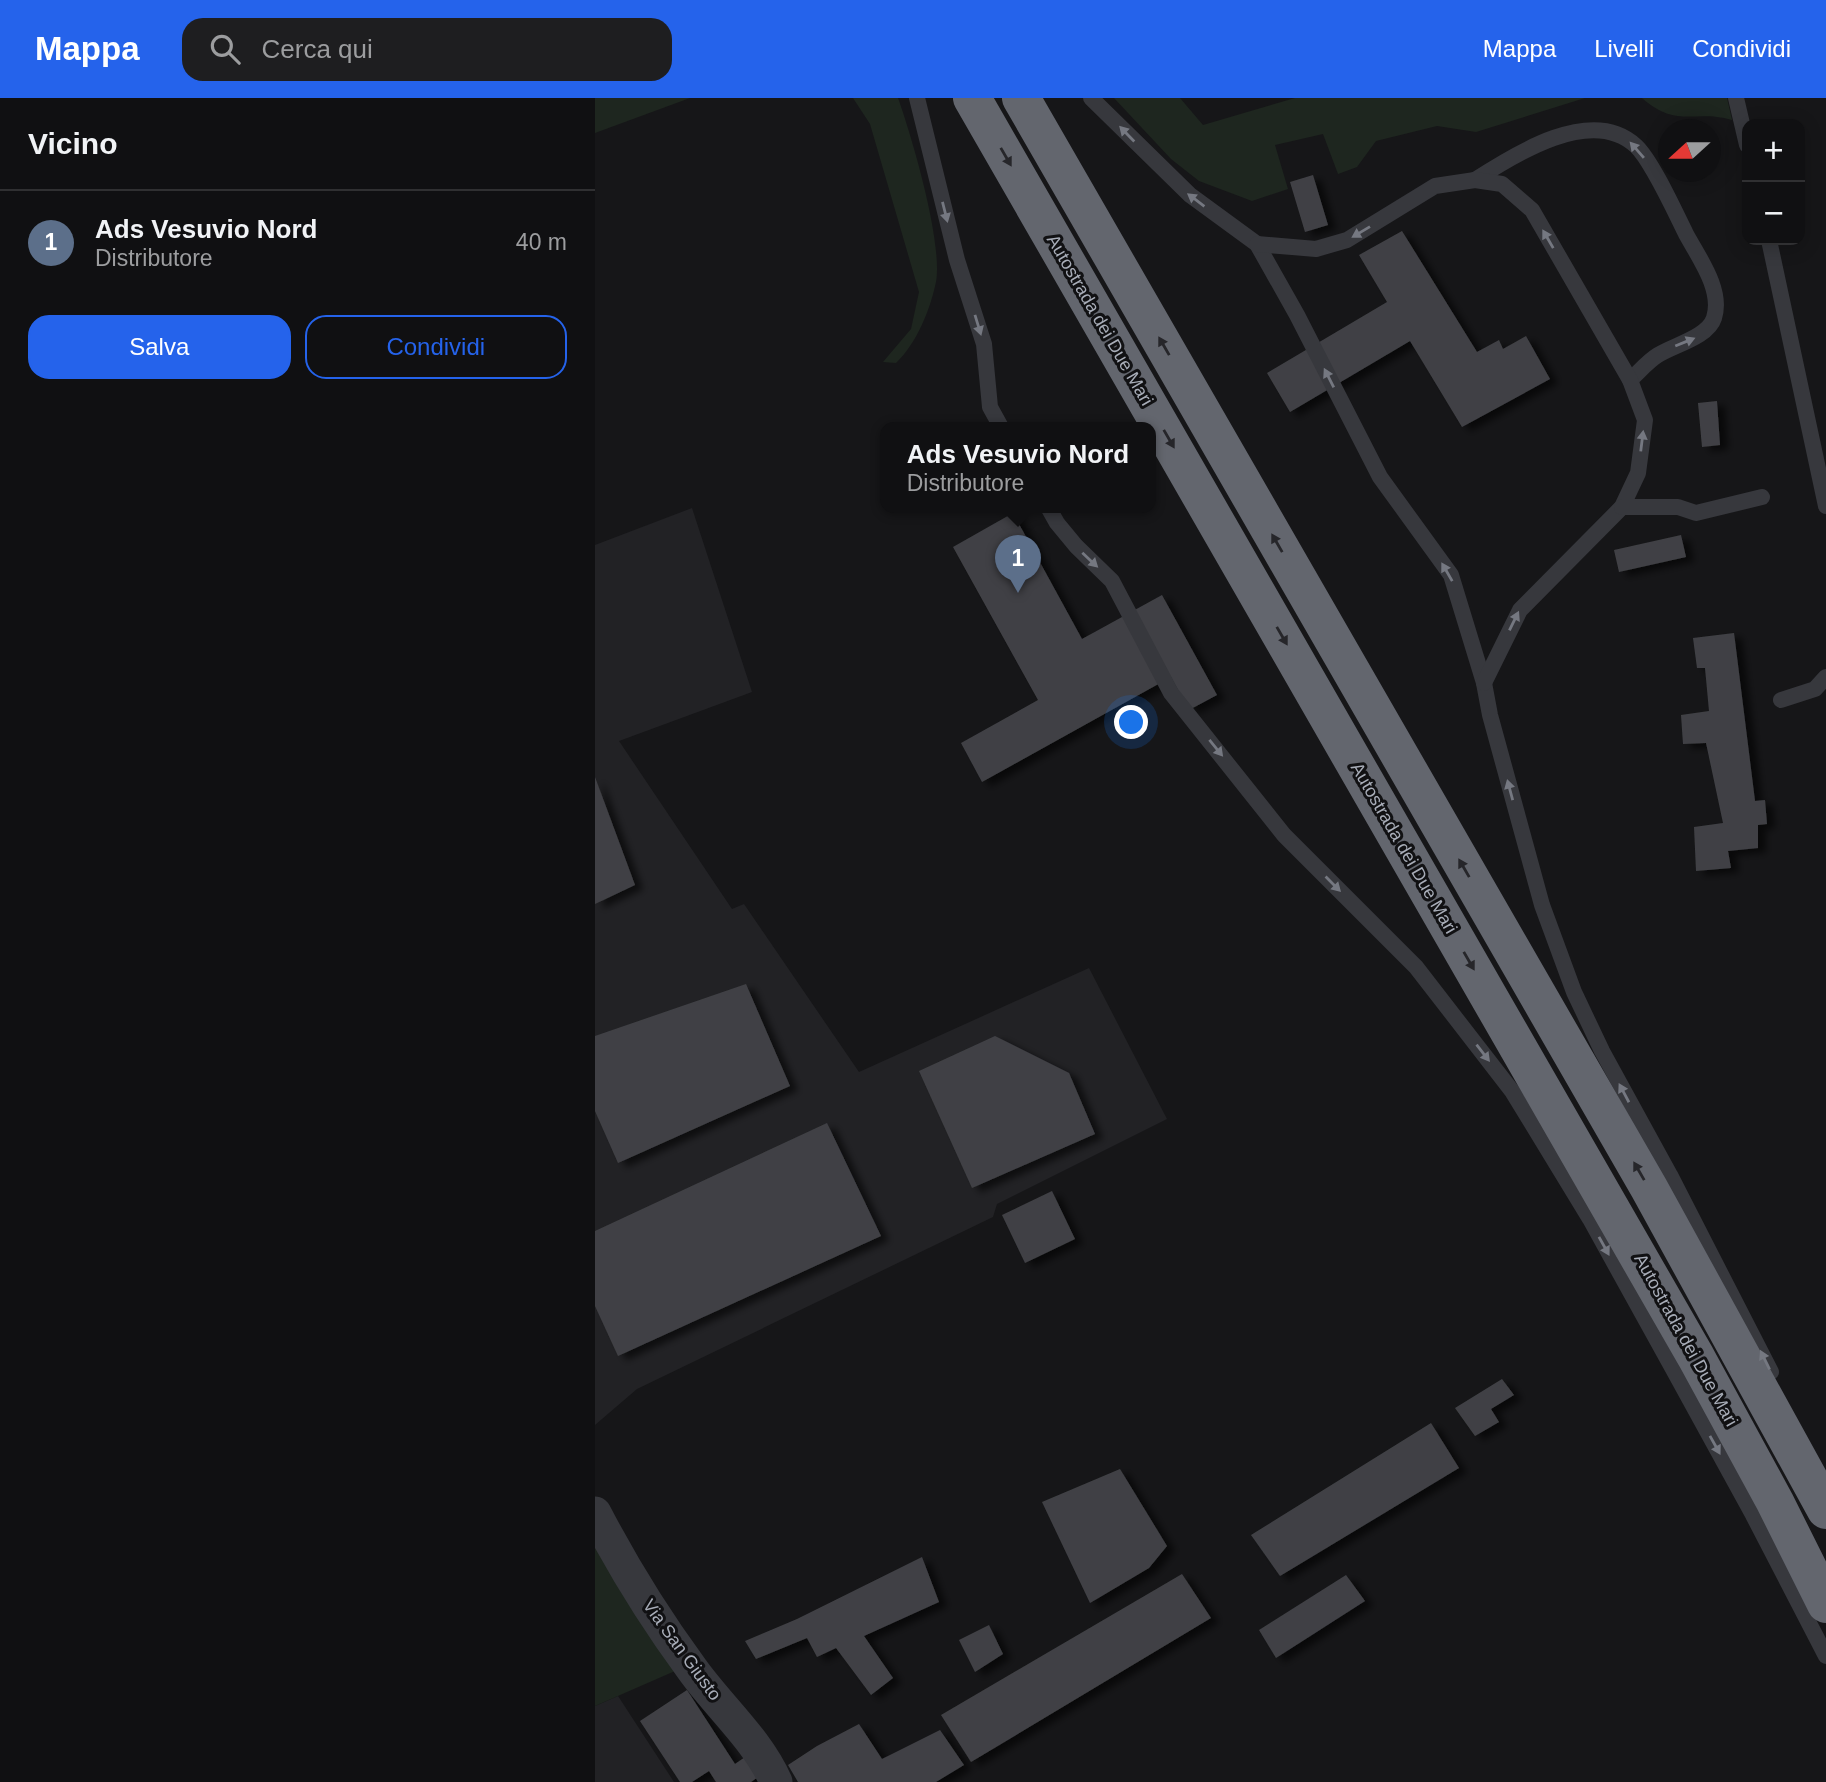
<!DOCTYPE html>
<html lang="it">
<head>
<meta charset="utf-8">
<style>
	body { margin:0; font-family:Helvetica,sans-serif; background:#1e1e20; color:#f1f3f6 }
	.controls { position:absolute; right:21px; top:21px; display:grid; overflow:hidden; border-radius:14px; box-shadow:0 4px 18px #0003 }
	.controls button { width:63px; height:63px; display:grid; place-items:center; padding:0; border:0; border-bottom:2px solid #303032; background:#101012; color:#f1f3f6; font:35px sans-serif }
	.compass { position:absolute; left:1063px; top:21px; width:63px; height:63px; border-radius:50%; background:#101012; box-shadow:0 4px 18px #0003; rotate:249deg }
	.you { position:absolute; left:537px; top:625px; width:24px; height:24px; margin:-18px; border:5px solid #fff; border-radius:50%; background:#1a73e8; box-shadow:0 0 0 10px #1a73e833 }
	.badge { display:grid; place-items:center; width:46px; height:46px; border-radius:50%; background:#2563eb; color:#fff; font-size:23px; font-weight:700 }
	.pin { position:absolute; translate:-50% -58px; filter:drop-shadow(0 2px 4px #0008) }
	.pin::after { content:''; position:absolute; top:37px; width:24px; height:21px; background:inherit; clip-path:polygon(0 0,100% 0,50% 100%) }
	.popup { position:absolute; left:285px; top:324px; width:276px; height:91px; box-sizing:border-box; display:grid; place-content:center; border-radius:14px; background:#101012; filter:drop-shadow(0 2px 5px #0005); font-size:23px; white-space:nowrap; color:#9c9d9f }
	.popup b { font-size:26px; color:#f1f3f6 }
	.popup::after { content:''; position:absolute; left:50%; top:100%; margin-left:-14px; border:14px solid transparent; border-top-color:#101012 }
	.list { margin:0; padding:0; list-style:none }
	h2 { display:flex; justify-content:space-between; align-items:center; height:91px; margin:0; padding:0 28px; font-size:30px }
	h2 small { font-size:23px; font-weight:400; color:#9c9d9f }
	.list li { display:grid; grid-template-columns:46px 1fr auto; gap:21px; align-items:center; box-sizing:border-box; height:105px; padding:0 28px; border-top:2px solid #303032 }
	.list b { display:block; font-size:26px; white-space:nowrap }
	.list p { margin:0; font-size:23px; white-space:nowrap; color:#9c9d9f }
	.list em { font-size:23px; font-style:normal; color:#9c9d9f }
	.actions { display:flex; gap:14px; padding:21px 28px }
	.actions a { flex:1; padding:16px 0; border:2px solid #2563eb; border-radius:21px; text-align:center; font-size:24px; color:#2563eb }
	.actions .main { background:#2563eb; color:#fff }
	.icon { flex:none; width:38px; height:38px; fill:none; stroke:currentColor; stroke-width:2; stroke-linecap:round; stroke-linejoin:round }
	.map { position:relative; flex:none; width:1231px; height:1684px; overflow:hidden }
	header { display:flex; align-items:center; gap:42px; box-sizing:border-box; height:98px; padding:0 35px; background:#2563eb; color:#fff }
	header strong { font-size:33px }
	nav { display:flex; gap:38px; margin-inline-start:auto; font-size:24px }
	.search { width:490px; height:63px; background:#1e1e20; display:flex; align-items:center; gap:18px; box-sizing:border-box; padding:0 24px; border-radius:21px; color:#9c9d9f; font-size:26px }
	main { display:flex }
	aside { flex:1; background:#101012 }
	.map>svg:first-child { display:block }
	.built { fill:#222225 }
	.green { fill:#1e261f }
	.building { fill:#404145; filter:url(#shadow) }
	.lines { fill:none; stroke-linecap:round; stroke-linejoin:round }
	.lane { stroke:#37383d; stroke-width:16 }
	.street { stroke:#37383d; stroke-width:33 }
	.highway { stroke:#63666e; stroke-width:38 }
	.oneway { fill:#757881 }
	.oneway2 { fill:#26262a }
	.labels { text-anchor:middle; stroke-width:6; stroke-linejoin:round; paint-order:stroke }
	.street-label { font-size:18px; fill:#a8adb8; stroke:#111113 }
</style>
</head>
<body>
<header>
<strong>Mappa</strong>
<div class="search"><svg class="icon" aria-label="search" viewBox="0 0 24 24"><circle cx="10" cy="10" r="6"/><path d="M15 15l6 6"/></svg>Cerca qui</div>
<nav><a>Mappa</a><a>Livelli</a><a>Condividi</a></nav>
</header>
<main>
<aside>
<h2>Vicino<small></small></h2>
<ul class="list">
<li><span class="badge" style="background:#5c6f8a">1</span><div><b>Ads Vesuvio Nord</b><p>Distributore</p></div><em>40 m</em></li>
</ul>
<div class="actions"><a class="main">Salva</a><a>Condividi</a></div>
</aside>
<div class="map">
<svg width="1231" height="1684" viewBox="0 0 1231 1684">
	<defs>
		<filter id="shadow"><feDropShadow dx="8" dy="4.5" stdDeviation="3.5" flood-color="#0009"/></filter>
	</defs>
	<rect width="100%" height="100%" fill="#161618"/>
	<g class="built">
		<path d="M97,410L157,594L24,643L137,811L149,806L264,974L494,870L572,1021L402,1106L398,1119L42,1291L0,1327V447Z"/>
		<path d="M23,1598L79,1684H0V1608Z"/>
	</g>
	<g class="green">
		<path d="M0,0H95L0,35Z"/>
		<path d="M258,0H303C317,39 348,145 341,184C335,212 322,245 301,265L288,264L316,231L324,194L275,26Z"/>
		<path d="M519,0H585L608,27L700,0H990L881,34L842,28L781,43L762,69L743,76L728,36L680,47L693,91L657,103L604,83L576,61Z"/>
		<path d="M1047,0H1132L1137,22C1099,11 1082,31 1047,0Z"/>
		<path d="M0,1437L80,1573L0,1608Z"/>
	</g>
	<g class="building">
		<path d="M718,77L733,127L710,134L695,84Z"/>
		<path d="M807,133L882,254L904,242L908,251L931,238L955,281L867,329L815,243L695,314L672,275L792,204L764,157Z"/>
		<path d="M1122,303L1125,347L1107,349L1103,305Z"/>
		<path d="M418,415L487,541L567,497L622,597L594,612L576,579L387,684L366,645L443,602L358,449Z"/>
		<path d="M1086,437L1091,459L1024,474L1019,452Z"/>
		<path d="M1139,535L1160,703L1170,702L1172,726L1163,727V750L1133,753L1136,770L1101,773L1099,729L1128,725L1111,645L1088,646L1086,617L1114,613L1110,570H1102L1098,540Z"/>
		<path d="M0,679L40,787L0,806Z"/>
		<path d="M151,886L195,988L23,1065L0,1013V938Z"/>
		<path d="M400,938L474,975L500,1036L377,1090L324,973Z"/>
		<path d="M232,1025L286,1138L23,1258L0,1208V1133Z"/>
		<path d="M457,1093L480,1141L430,1165L407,1117Z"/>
		<path d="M907,1281L919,1297L896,1311L904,1324L880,1338L860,1310Z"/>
		<path d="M836,1325L864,1370L685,1478L656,1437Z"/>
		<path d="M525,1371L572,1448L554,1470L495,1505L447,1404Z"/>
		<path d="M327,1459L344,1504L269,1538L298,1580L276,1597L241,1550L222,1559L212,1540L161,1561L150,1543L202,1521Z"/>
		<path d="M587,1476L616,1520L376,1664L346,1617Z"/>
		<path d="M751,1477L770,1503L681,1560L664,1532Z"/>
		<path d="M394,1527L408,1556L380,1574L364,1542Z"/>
		<path d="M92,1592L140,1666L153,1657L166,1677L156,1684H121L114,1673L97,1684H85L45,1623Z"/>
		<path d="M264,1626L287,1661L345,1632L369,1667L341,1684H203L193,1667L222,1648Z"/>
	</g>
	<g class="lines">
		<g class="lane">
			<path d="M322,0L362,162L389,246L395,309L406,329"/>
			<path d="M496,0L595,97L662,146L702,217L785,379L856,477L889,585L895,617L947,807L979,894L1007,953L1075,1077L1176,1274"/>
			<path d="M1141,0L1152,47"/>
			<path d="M880,82C920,56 997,7 1041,48C1057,63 1080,114 1091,136C1104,160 1128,192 1119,220C1113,239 1079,247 1063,257C1053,263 1044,274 1035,282"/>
			<path d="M1174,142L1231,408"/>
			<path d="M662,146L721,151L752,142L840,88L880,82L907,86L937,112L1035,282L1050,322L1043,375L1027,409L925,512L889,585"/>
			<path d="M453,409L462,425L481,448L517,483L576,595L689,737L821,869L917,993L995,1121L1079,1273L1158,1417L1231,1558"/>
			<path d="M1027,409H1083L1101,415L1167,399"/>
			<path d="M1186,602L1220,591L1231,579"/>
		</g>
		<path class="street" d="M0,1415C28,1469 61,1522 97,1571C124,1609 162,1641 181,1684"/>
		<g class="highway">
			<path d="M377,0L1101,1259L1180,1404L1231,1506"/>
			<path d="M426,0L1054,1090L1231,1412"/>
		</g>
	</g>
	<defs><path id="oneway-solid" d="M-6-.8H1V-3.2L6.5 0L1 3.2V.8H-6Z" transform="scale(1.75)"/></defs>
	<g class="oneway">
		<use href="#oneway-solid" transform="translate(532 36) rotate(-134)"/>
		<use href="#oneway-solid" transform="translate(1042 52) rotate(-131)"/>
		<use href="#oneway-solid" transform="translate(601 102) rotate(-143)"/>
		<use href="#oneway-solid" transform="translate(350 114) rotate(76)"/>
		<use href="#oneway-solid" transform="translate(766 134) rotate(149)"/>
		<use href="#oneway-solid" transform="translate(953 141) rotate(-120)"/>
		<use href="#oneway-solid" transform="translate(383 227) rotate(73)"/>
		<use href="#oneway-solid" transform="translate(1090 244) rotate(-22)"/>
		<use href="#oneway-solid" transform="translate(734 280) rotate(-117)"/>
		<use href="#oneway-solid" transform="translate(1047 343) rotate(-83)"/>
		<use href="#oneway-solid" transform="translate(495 462) rotate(43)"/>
		<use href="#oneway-solid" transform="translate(852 474) rotate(-120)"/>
		<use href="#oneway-solid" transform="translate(919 523) rotate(-64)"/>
		<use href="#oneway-solid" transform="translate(621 650) rotate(51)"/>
		<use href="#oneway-solid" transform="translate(915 692) rotate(-105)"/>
		<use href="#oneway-solid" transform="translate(738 786) rotate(45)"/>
		<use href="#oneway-solid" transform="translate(888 955) rotate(52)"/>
		<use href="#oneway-solid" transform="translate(1029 995) rotate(-118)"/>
		<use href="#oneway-solid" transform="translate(1009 1148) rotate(61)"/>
		<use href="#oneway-solid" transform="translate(1170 1262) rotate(-116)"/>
		<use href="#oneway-solid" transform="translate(1120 1347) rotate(61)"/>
	</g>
	<g class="oneway2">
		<use href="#oneway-solid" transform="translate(411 59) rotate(60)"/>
		<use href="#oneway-solid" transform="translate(569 248) rotate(-120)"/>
		<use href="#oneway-solid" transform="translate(574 341) rotate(60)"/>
		<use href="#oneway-solid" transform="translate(682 445) rotate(-120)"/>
		<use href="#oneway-solid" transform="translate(687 538) rotate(60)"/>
		<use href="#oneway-solid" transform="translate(869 770) rotate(-120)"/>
		<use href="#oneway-solid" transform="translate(874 863) rotate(60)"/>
		<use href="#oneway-solid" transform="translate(1044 1073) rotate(-120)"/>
	</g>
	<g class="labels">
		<g class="street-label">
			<text transform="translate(505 222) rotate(60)" y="6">Autostrada dei Due Mari</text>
			<text transform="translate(809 750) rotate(60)" y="6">Autostrada dei Due Mari</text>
			<text transform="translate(1091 1242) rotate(61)" y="6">Autostrada dei Due Mari</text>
			<text transform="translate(87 1552) rotate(54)" y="6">Via San Giusto</text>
		</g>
	</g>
</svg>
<div class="controls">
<button>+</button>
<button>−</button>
</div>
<svg class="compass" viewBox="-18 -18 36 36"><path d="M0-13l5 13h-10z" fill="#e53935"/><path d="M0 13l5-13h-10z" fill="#9c9d9f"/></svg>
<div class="you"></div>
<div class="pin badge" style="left:423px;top:495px;background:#5c6f8a">1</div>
<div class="popup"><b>Ads Vesuvio Nord</b>Distributore</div>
</div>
</main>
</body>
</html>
